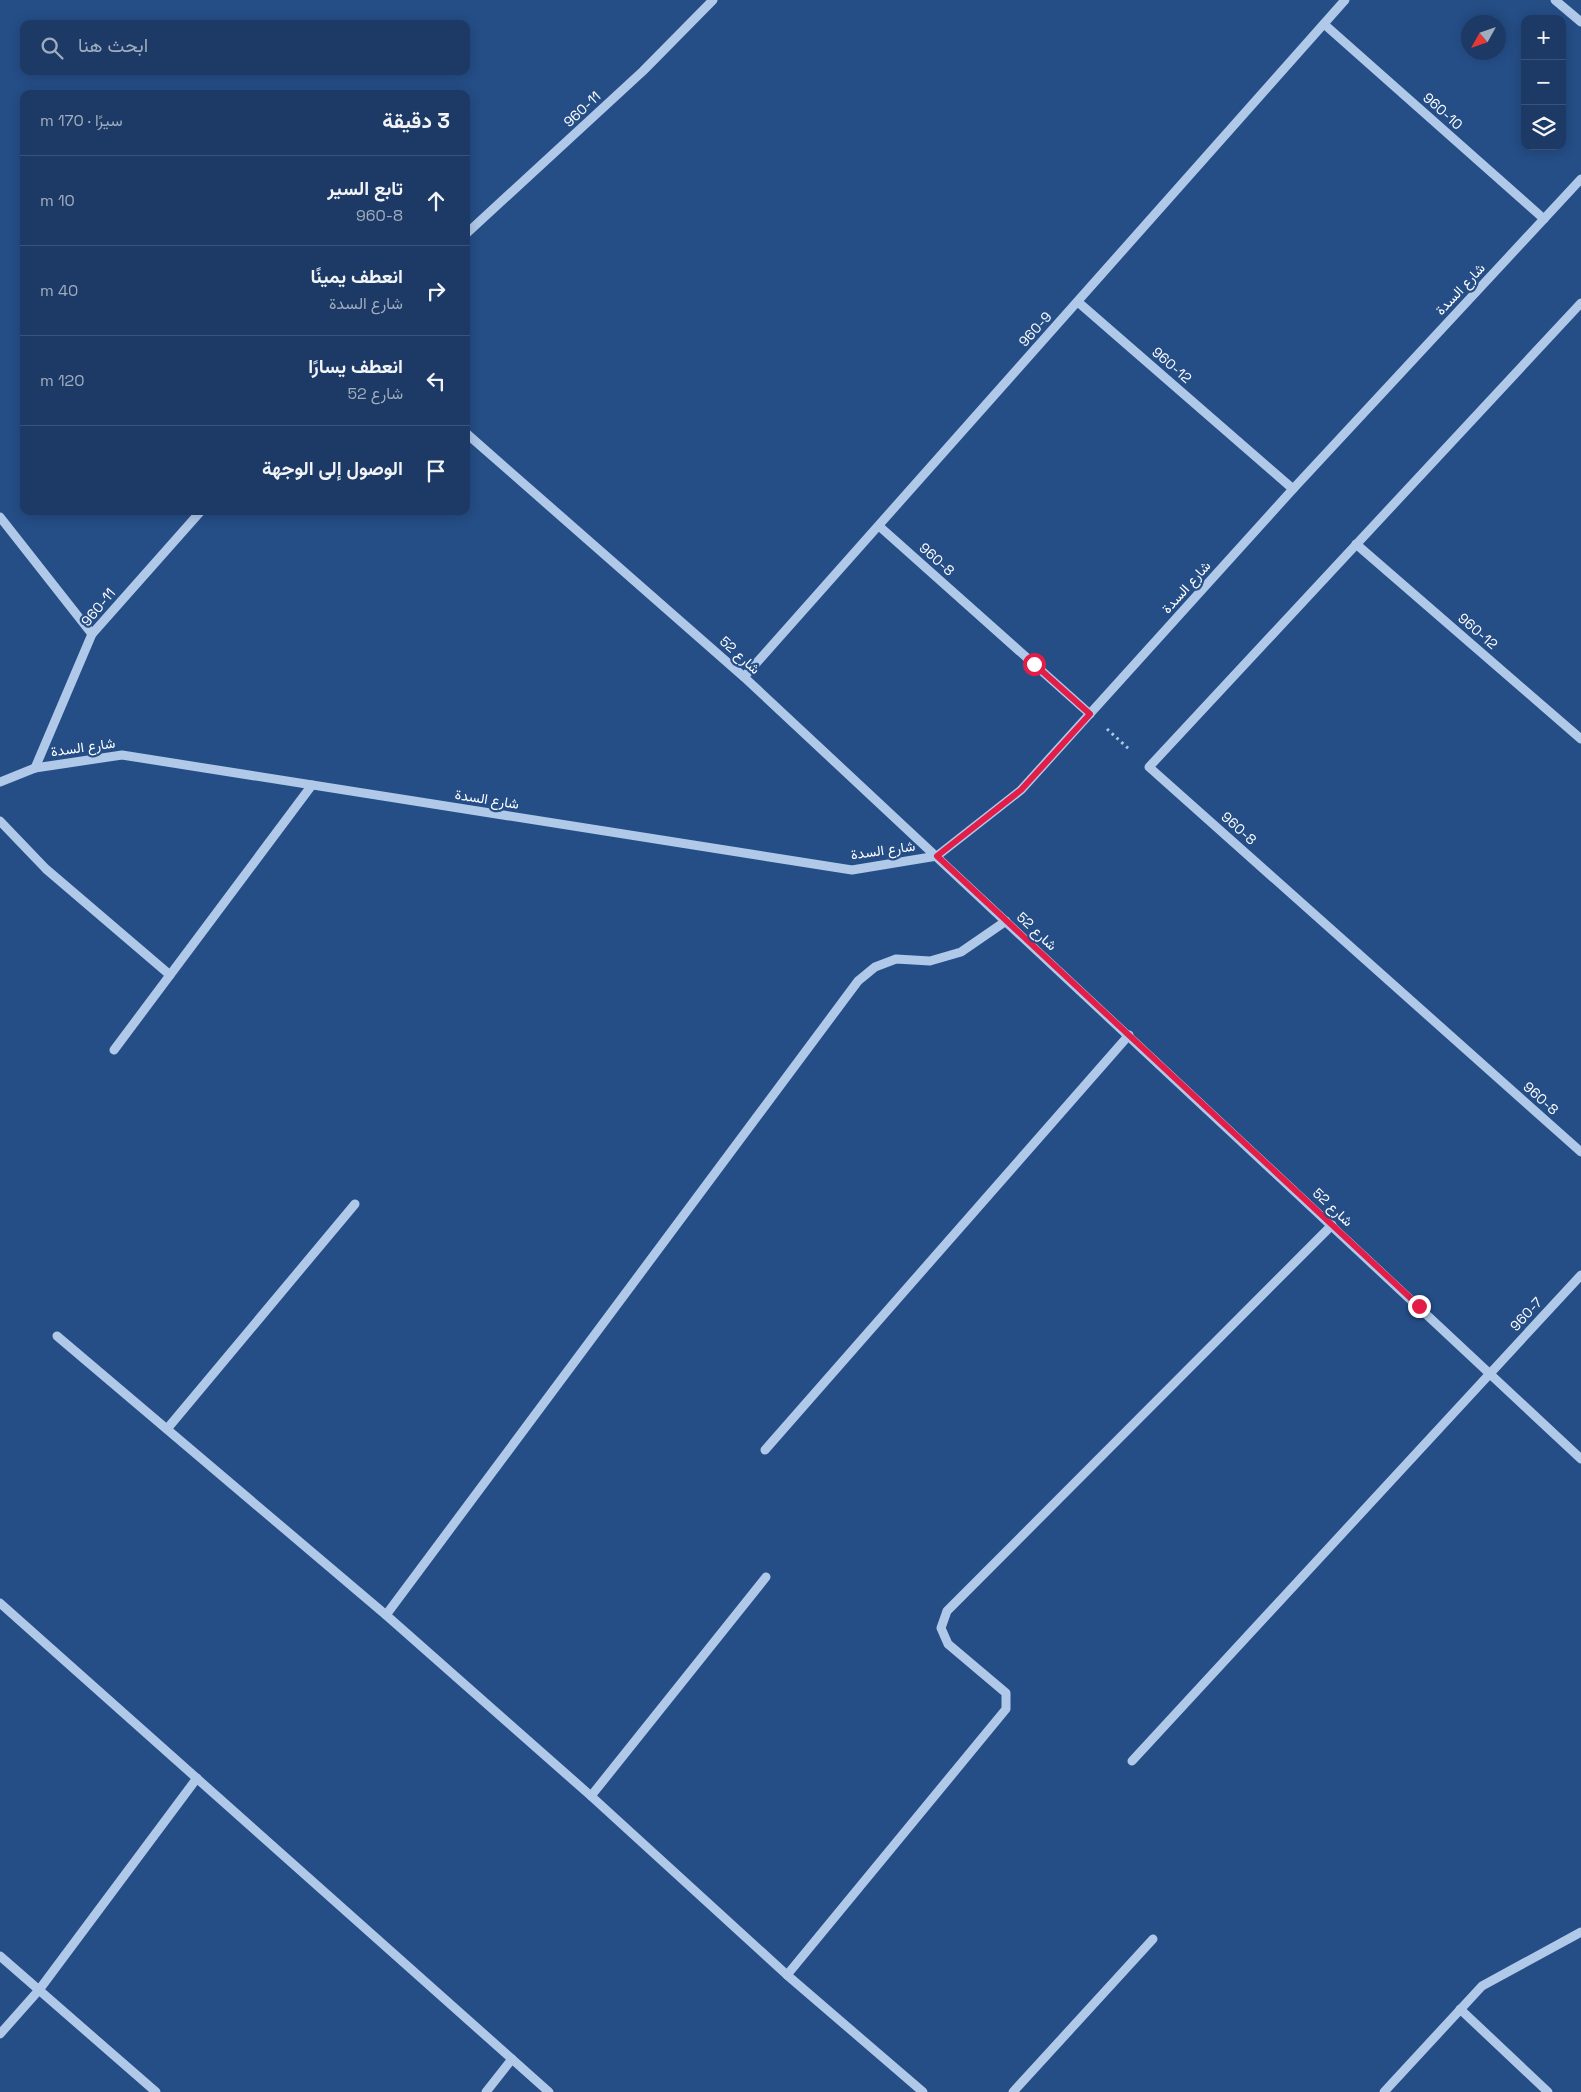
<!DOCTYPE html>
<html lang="ar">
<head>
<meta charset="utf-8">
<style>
	body { margin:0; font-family:"Space Grotesk",Vazirmatn,sans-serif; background:#25416b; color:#f1f3f6; direction:rtl }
	.controls { position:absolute; right:15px; top:15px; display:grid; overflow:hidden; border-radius:10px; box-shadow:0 2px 12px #0003 }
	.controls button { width:45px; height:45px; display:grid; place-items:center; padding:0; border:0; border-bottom:1px solid #3a5479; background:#1c3a65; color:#f1f3f6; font:25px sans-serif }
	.compass { position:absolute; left:1461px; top:15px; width:45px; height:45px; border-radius:50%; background:#1c3a65; box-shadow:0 2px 12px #0003; rotate:230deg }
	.stop { position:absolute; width:15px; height:15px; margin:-11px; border:4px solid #e11d48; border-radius:50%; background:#fff }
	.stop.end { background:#e11d48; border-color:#fff; box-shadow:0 1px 5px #0008 }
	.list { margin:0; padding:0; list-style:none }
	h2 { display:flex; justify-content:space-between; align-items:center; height:65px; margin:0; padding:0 20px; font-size:21px }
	h2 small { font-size:16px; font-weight:400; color:#a0adbf }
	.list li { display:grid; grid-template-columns:32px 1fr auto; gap:15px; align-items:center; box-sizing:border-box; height:90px; padding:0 20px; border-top:1px solid #3a5479 }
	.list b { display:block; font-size:19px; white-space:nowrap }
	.list p { margin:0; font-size:16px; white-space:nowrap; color:#a0adbf }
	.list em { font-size:16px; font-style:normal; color:#a0adbf }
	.icon { flex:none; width:28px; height:28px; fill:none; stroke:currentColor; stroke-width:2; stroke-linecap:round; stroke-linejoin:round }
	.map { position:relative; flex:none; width:1581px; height:2092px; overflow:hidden; direction:ltr }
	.search { position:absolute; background:#1c3a65; box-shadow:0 2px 12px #0003; left:20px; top:20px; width:450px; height:55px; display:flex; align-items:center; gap:12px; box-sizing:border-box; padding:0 18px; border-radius:10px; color:#a0adbf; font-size:19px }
	.panel { position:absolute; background:#1c3a65; box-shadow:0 2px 12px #0003; left:20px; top:90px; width:450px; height:425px; border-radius:10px; direction:rtl }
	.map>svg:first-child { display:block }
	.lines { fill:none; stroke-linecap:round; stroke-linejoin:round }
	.path { stroke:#b0c9e9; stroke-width:3; stroke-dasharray:2.5 4; stroke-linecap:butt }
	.minor { stroke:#b0c9e9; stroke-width:9 }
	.route { stroke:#e11d48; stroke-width:6 }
	.labels { text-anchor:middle; stroke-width:4.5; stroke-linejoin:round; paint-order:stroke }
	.street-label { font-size:14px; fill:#fff; stroke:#254e87 }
</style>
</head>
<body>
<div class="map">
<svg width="1581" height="2092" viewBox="0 0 1581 2092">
	<rect width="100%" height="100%" fill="#254e87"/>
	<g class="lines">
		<path class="path" d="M1107,729L1130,750"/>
		<g class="minor">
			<path d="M1555,0L1581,22"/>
			<path d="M1324,24L1544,219"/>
			<path d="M466,234L643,71L713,0"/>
			<path d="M1078,302L1293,489"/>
			<path d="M1581,303L1149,767L1581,1152"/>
			<path d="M466,433L744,677L1581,1459"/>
			<path d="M0,517L92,634"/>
			<path d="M879,526L1090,714"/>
			<path d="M1356,544L1581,739"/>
			<path d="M744,677L1345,0"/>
			<path d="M35,768L92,634L201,511"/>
			<path d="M0,782L35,768L122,755L852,870L937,856L1021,790L1293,489L1581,179"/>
			<path d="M0,821L46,869L170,975"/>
			<path d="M114,1050L312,785"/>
			<path d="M57,1336L386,1615L591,1796L787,1975L923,2092"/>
			<path d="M167,1429L355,1204"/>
			<path d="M765,1450L1129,1035"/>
			<path d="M0,1603L549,2092"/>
			<path d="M386,1615L858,981L875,967L896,959L930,961L961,952L1006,921"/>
			<path d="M1132,1761L1581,1275"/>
			<path d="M591,1796L766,1577"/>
			<path d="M0,1956L156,2092"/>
			<path d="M787,1975L1006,1709V1693L948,1644L941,1628L947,1611L1332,1225"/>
			<path d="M1460,2009L1548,2092"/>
			<path d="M0,2034L39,1990L197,1778"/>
			<path d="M486,2092L512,2059"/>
			<path d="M1013,2092L1153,1939"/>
			<path d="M1384,2092L1482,1986L1581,1932"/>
		</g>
	</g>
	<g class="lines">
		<path class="route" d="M1034,664L1090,714L1021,790L937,856L1419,1306"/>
	</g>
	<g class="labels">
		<g class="street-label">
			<text transform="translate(582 109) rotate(-43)" y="5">960-11</text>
			<text transform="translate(1443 111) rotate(42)" y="5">960-10</text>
			<text transform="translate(1460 289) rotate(-47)" y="5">شارع السدة</text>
			<text transform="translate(1035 329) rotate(-48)" y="5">960-9</text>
			<text transform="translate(1172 365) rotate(41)" y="5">960-12</text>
			<text transform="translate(937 559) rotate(42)" y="5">960-8</text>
			<text transform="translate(1186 587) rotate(-48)" y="5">شارع السدة</text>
			<text transform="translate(98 607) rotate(-50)" y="5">960-11</text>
			<text transform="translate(1478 631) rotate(41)" y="5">960-12</text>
			<text transform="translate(740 655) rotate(42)" y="5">شارع 52</text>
			<text transform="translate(83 747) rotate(-8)" y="5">شارع السدة</text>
			<text transform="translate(487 799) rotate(9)" y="5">شارع السدة</text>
			<text transform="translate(1239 828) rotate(42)" y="5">960-8</text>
			<text transform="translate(883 850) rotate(-8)" y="5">شارع السدة</text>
			<text transform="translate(1037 931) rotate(43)" y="5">شارع 52</text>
			<text transform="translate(1541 1098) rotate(42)" y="5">960-8</text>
			<text transform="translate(1333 1207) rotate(43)" y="5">شارع 52</text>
			<text transform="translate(1526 1314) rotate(-47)" y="5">960-7</text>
		</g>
	</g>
</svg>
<div class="controls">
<button>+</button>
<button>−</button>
<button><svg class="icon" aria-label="layers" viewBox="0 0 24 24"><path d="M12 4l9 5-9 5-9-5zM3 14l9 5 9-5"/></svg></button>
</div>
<svg class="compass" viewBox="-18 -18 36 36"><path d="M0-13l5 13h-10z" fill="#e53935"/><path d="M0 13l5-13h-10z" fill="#a0adbf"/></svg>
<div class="stop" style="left:1034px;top:664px"></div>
<div class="stop end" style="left:1419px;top:1306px"></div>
<div class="search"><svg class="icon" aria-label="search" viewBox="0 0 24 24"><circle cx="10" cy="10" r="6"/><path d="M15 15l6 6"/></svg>ابحث هنا</div>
<section class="panel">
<h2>3 دقيقة<small>سيرًا · 170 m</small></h2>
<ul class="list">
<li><svg class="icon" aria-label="ahead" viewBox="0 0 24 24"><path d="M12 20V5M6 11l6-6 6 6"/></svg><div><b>تابع السير</b><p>960-8</p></div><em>10 m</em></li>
<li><svg class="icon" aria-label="right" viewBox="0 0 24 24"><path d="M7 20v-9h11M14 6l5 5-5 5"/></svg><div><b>انعطف يمينًا</b><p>شارع السدة</p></div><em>40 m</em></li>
<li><svg class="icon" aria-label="left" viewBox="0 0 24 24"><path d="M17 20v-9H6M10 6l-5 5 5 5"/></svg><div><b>انعطف يسارًا</b><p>شارع 52</p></div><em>120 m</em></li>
<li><svg class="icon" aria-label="arrive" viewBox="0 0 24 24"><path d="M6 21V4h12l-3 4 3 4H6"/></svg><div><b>الوصول إلى الوجهة</b></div></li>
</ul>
</section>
</div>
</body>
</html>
